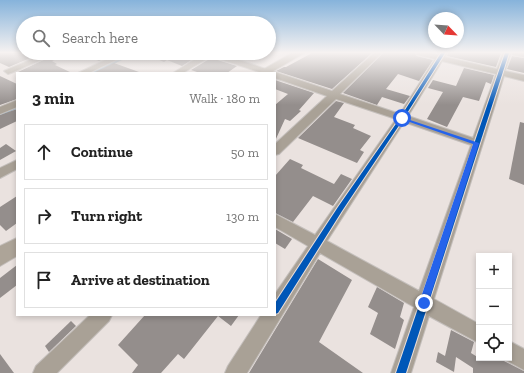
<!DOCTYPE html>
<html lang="en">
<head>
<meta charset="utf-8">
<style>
	body { margin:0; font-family:"Zilla Slab",serif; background:#f2f2f2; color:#222 }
	.controls { position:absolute; right:12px; bottom:12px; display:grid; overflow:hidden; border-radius:0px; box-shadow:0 2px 6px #0003 }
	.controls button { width:36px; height:36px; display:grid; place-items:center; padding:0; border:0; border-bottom:1px solid #e0e0e0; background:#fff; color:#222; font:20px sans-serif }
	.compass { position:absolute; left:428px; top:12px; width:36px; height:36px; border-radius:50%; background:#fff; box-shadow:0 2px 6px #0003; rotate:115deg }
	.stop { position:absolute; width:12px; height:12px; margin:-9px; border:3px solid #2563eb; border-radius:50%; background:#fff }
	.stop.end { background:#2563eb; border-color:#fff; box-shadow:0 1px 4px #0008 }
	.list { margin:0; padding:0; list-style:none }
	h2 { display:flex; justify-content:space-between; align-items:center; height:52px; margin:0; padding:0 16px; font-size:17px }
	h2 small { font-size:13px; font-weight:400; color:#767676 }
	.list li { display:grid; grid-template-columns:26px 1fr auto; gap:12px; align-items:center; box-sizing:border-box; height:56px; margin:0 8px 8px; padding:0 8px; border:1px solid #e0e0e0; border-radius:0px }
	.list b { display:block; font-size:15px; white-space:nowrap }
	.list em { font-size:13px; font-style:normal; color:#767676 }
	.icon { flex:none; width:22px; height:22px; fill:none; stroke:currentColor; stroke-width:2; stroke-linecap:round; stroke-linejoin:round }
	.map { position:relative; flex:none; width:524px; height:373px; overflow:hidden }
	.search { position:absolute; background:#fff; box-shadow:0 2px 6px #0003; left:16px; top:16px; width:260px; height:44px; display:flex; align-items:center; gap:10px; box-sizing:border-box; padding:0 14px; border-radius:22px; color:#767676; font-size:15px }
	.panel { position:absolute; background:#fff; box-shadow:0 2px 6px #0003; left:16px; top:72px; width:260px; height:244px; border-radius:0px }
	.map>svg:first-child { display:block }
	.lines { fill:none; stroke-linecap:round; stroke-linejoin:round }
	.stream-far1 { stroke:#94b2c7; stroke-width:2.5 }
	.stream { stroke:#94b2c7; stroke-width:3 }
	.building { fill:#948e8c }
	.minor-casing { stroke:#c4bfbc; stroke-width:2 }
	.major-casing { stroke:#c4bfbc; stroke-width:2 }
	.minor { fill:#a9a196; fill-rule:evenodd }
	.major { fill:#ada498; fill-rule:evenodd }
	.cycleway-casing { stroke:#eee1db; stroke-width:2 }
	.cycleway { fill:#0057b8; fill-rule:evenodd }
	.route { fill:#2563eb }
</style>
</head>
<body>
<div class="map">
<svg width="524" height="373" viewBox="0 0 524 373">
	<rect width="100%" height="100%" fill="#eae2df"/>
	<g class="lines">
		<path class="stream-far1" d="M91,73L134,53"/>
		<path class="stream" d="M0,115L17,107"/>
	</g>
	<g class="building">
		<path d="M0,53H42L9,67L0,63Z"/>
		<path d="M58,53H71L52,61L57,64L55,65L72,73H21L18,72Z"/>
		<path d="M103,53H117L99,61L92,58Z"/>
		<path d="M143,53H202L182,66L167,60L164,62Z"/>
		<path d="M312,53H372L332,89L276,71L284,67H286Z"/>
		<path d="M383,53H415L417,56L433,60L419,81L398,74L386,89L410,96L404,104L382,97L377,105L343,93Z"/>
		<path d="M448,53H501L496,67L447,56Z"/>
		<path d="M512,56L524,58V73L507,69Z"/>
		<path d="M211,58L237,66L227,73H200L191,70Z"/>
		<path d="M114,63L139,72L138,73H93Z"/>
		<path d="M464,68L494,75L491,84L486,82L479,101L463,97L447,127L427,119L443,92L428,88L433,80L456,86Z"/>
		<path d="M0,76L17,84V99L0,105Z"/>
		<path d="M275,80L314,93L299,110L301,111L290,121L285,119L275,141V105L288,94L275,89Z"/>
		<path d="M336,101L344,103L334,117L355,125L353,128L371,136L360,150L364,152L357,163L298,138Z"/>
		<path d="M17,109V121L0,129V115Z"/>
		<path d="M520,122L524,123V185L509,179Z"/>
		<path d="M6,144L16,151L0,160V148Z"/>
		<path d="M290,159L303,165L301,168L334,184L341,174L352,179L333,206L313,196L293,222L275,213V176Z"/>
		<path d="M17,196V223L6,231L0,225V207Z"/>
		<path d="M275,229L292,239L285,249L275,243Z"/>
		<path d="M318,259L352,280L319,342L363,373H249Z"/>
		<path d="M17,265V285L0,298V278Z"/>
		<path d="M377,287L404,303L400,317L404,320L395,349L370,334L378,313L368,307Z"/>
		<path d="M145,315H239L231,326L218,316L184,359L178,354L161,373H132L138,365L118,345Z"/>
		<path d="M71,321L76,326L49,352L45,346Z"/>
		<path d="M451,330L474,342L471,353L479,358H498L524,371V373H473V368L456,357L454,372L436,362L438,352L445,356Z"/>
		<path d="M0,354L14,373H0Z"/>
	</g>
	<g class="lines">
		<g class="minor-casing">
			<g id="minor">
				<path d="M46,53H57L11,73L8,74L4,71Z"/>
				<path d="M120,53H130L89,73H78Z"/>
				<path d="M205,53H218L332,91L374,53H382L340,94L400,114L435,59L417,55L416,53H430L438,55L439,53H447L445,57L497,69L503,53H511L505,71L524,75V81L504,76L434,299L479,324V343L429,316L411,373H391L414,307L320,253L247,373H225L228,366L261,315H275V294L308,246L275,227V214L315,235L396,119L336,99L279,154L275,155V144L327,96L275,78V73H262L211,56L183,73H173ZM442,61L496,74L473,138L408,116ZM404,122L471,145L419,291L327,241Z"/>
				<path d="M512,53H524V57L513,55Z"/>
				<path d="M17,100V107L0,114V107Z"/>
				<path d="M17,160V169L0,178V168Z"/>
				<path d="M90,315H112L109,321L57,373H33L36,366Z"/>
				<path d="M509,341L524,349V370L502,358H509Z"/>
			</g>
		</g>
		<g class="major-casing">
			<g id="major">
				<path d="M292,53H304L270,73H257Z"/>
				<path d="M17,238V256L0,266V246Z"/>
			</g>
		</g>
		<use href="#minor" class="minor"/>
		<use href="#major" class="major"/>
		<g class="cycleway-casing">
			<g id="cycleway">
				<path d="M441,53H445L404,118L342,211L278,313L275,314V303L338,207L400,118Z"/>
				<path d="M505,53H509L406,373H396Z"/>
			</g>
		</g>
		<use href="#cycleway" class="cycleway"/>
	</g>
	<linearGradient id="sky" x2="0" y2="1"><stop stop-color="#86b3db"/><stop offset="0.5" stop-color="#f6f2f1"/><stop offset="1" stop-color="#f6f2f1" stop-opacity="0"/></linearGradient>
	<rect width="524" height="105" fill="url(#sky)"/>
	<path class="route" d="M401,117L479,143L428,303L427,306L424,307L421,306L419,303L473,144L401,119Z"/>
</svg>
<div class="controls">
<button>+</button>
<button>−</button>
<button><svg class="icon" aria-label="locate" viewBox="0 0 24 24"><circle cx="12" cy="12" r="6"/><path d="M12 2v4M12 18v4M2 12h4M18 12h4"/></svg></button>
</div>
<svg class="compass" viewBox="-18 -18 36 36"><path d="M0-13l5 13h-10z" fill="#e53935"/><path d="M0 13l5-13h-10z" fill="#767676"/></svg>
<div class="stop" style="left:402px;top:118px"></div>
<div class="stop end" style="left:424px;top:303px"></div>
<div class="search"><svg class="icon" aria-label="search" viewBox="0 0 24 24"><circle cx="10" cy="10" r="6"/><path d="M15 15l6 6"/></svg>Search here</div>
<section class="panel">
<h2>3 min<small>Walk · 180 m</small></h2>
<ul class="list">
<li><svg class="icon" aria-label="ahead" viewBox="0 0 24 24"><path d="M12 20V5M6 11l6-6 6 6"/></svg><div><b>Continue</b></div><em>50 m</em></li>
<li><svg class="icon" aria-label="right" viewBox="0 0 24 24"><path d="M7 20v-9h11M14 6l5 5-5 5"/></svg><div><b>Turn right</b></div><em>130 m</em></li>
<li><svg class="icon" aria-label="arrive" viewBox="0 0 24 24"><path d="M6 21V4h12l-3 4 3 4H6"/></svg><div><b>Arrive at destination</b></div></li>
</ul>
</section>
</div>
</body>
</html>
